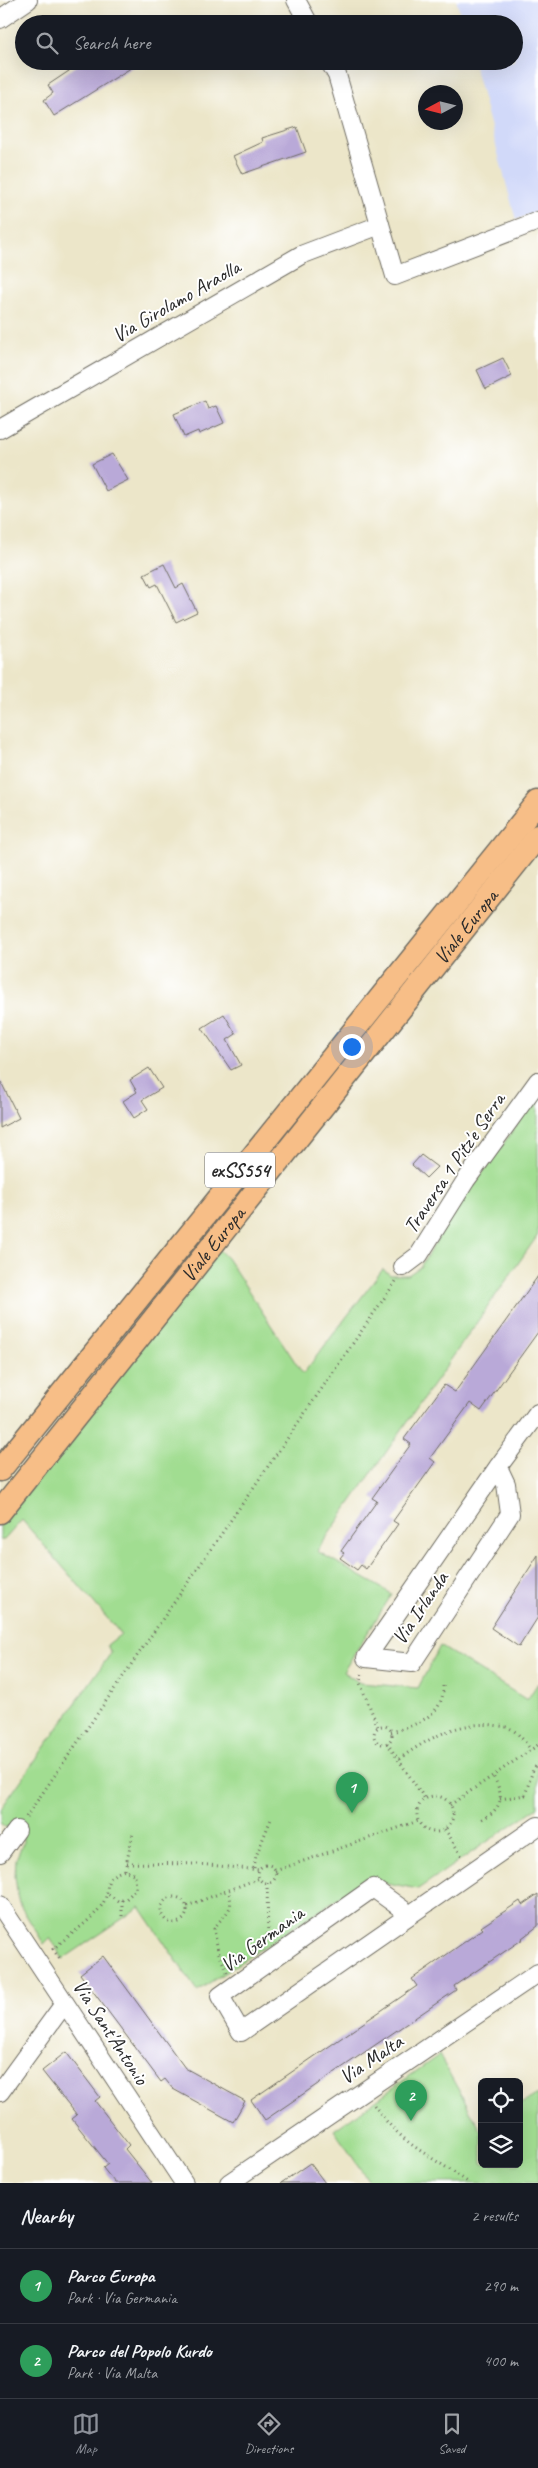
<!DOCTYPE html>
<html lang="en">
<head>
<meta charset="utf-8">
<style>
	body { margin:0; font-family:Caveat,sans-serif; background:#20242c; color:#f1f3f6 }
	.controls { position:absolute; right:15px; bottom:15px; display:grid; overflow:hidden; border-radius:8px; box-shadow:0 5px 20px #0002 }
	.controls button { width:45px; height:45px; display:grid; place-items:center; padding:0; border:0; border-bottom:1px solid #363941; background:#171b24; color:#f1f3f6; font:25px sans-serif }
	.compass { position:absolute; left:418px; top:85px; width:45px; height:45px; border-radius:50%; background:#171b24; box-shadow:0 5px 20px #0002; rotate:263deg }
	.you { position:absolute; left:351px; top:1046px; width:18px; height:18px; margin:-12px; border:4px solid #fff; border-radius:50%; background:#1a73e8; box-shadow:0 0 0 8px #1a73e833 }
	.badge { display:grid; place-items:center; width:32px; height:32px; border-radius:50%; background:#8c9099; color:#fff; font-size:16px; font-weight:700 }
	.pin { position:absolute; translate:-50% -41px; filter:drop-shadow(0 1px 2px #0008) }
	.pin::after { content:''; position:absolute; top:26px; width:18px; height:15px; background:inherit; clip-path:polygon(0 0,100% 0,50% 100%) }
	.list { margin:0; padding:0; list-style:none }
	h2 { display:flex; justify-content:space-between; align-items:center; height:65px; margin:0; padding:0 20px; font-size:21px }
	h2 small { font-size:16px; font-weight:400; color:#9ea1a6 }
	.list li { display:grid; grid-template-columns:32px 1fr auto; gap:15px; align-items:center; box-sizing:border-box; height:75px; padding:0 20px; border-top:1px solid #363941 }
	.list b { display:block; font-size:19px; white-space:nowrap }
	.list p { margin:0; font-size:16px; white-space:nowrap; color:#9ea1a6 }
	.list em { font-size:16px; font-style:normal; color:#9ea1a6 }
	.icon { flex:none; width:28px; height:28px; fill:none; stroke:currentColor; stroke-width:2; stroke-linecap:round; stroke-linejoin:round }
	.map { position:relative; flex:none; width:538px; height:2183px; overflow:hidden }
	.search { position:absolute; background:#171b24; box-shadow:0 5px 20px #0002; left:15px; right:15px; top:15px; height:55px; display:flex; align-items:center; gap:12px; box-sizing:border-box; padding:0 18px; border-radius:28px; color:#9ea1a6; font-size:19px }
	.sheet { height:215px; background:#171b24 }
	nav { display:flex; justify-content:space-around; align-items:center; box-sizing:border-box; height:70px; border-top:1px solid #363941; background:#171b24; font-size:14px; color:#9ea1a6 }
	nav a { display:grid; justify-items:center; gap:2px }
	nav .on { color:#8c9099 }
	.map>svg:first-child { display:block }
	.built { fill:#d1d9f9 }
	.green { fill:#a1dd91; stroke:#66845e }
	.building { fill:#b9a9d8 }
	.lines { fill:none; stroke-linecap:round; stroke-linejoin:round }
	.minor-casing { stroke:#6f6c62; stroke-width:20 }
	.major-casing { stroke:#6f6c62; stroke-width:25 }
	.path { stroke:#6f6c62; stroke-width:3; stroke-dasharray:1 4; stroke-linecap:butt }
	.minor { stroke:#fff; stroke-width:18 }
	.major { stroke:#f7be87; stroke-width:22 }
	.labels { text-anchor:middle; stroke-width:4; stroke-linejoin:round; paint-order:stroke }
	.shield { fill:#fff; stroke:#6b6b6b; stroke-width:1 }
	.shield-label { font-size:20px; font-weight:bold; fill:#2b2b2b }
	.street-label { font-size:21px; fill:#2b2b2b; stroke:#fff }
</style>
</head>
<body>
<div class="map">
<svg width="538" height="2183" viewBox="0 0 538 2183">
	<rect width="100%" height="100%" fill="#fff"/>
	<filter id="ink" filterUnits="userSpaceOnUse"><feTurbulence type="fractalNoise" baseFrequency=".02" numOctaves="2"/><feDisplacementMap in="SourceGraphic" scale="10" xChannelSelector="R" yChannelSelector="G"/><feConvolveMatrix kernelMatrix="1 2 1 2 8 2 1 2 1" color-interpolation-filters="sRGB"/></filter>
	<filter id="wash" filterUnits="userSpaceOnUse"><feTurbulence type="fractalNoise" baseFrequency=".0096" numOctaves="4" result="noise"/><feDisplacementMap in="SourceGraphic" scale="20" xChannelSelector="R" yChannelSelector="G"/><feGaussianBlur stdDeviation="1.12" result="paint"/><feColorMatrix in="noise" values="0 0 0 0 0 0 0 0 0 0 0 0 0 0 0 0 0 1.4 0 .05"/><feComposite in="paint" operator="in"/></filter>
	<g filter="url(#wash)">
		<rect width="100%" height="100%" fill="#ece6c9"/>
		<path class="built" d="M456,0H538V211L516,220L473,61H514V24H463Z"/>
		<g class="green">
			<path d="M538,1095V1235L317,1551L392,1594L343,1672L360,1683L418,1688L440,1646L527,1700L538,1683V1807L418,1889L367,1879L197,1991L140,1907L63,1959L50,1938L44,1944L21,1907L17,1891L15,1876L16,1859L23,1843L22,1828L5,1827L0,1823V1810L111,1653L107,1645L121,1634L22,1520L4,1540H0V1522L216,1247L227,1258L303,1374L383,1269L390,1275H408L420,1267L450,1219Z"/>
			<path d="M439,2055L482,2132V2164H519V2113L521,2111L519,2105L538,2094V2183H370L334,2130Z"/>
		</g>
		<g id="blocks">
			<g class="building">
				<path d="M84,61H142L54,116L44,100L53,93L48,85Z"/>
				<path d="M297,127L306,152L242,174L233,156L263,142L262,138Z"/>
				<path d="M503,358L512,376L486,389L477,370Z"/>
				<path d="M205,401L208,409L216,406L224,423L199,434L198,431L184,437L174,414Z"/>
				<path d="M112,454L128,480L106,491L92,464Z"/>
				<path d="M164,564L176,588L183,584L197,612L176,622L157,584L151,587L144,574Z"/>
				<path d="M224,1014L236,1034L227,1040L241,1065L231,1070L202,1028Z"/>
				<path d="M149,1068L162,1088L142,1100L148,1109L134,1118L123,1101L137,1092L130,1080Z"/>
				<path d="M0,1080L19,1118L0,1128Z"/>
				<path d="M421,1155L437,1167L426,1178L412,1165Z"/>
				<path d="M538,1276V1332L481,1411L470,1403L430,1458L435,1462L393,1521L398,1524L366,1569L361,1565L357,1570L340,1558L344,1553L341,1551L377,1501L372,1498L411,1444L404,1439L444,1385L455,1392Z"/>
				<path d="M538,1555V1617L519,1647L491,1628Z"/>
				<path d="M538,1894V1926L522,1938L523,1939L454,1986L456,1990L265,2120L251,2100L417,1986L412,1979L483,1929L481,1927L520,1901L522,1905Z"/>
				<path d="M103,1956L185,2068L245,2101L233,2122L173,2089L165,2079L161,2082L80,1974Z"/>
				<path d="M66,2052L100,2097L95,2101L129,2145L125,2149L152,2183H115L103,2168L108,2164L72,2119L77,2115L42,2071Z"/>
				<path d="M310,2163L325,2183H281Z"/>
			</g>
		</g>
	</g>
	<g filter="url(#ink)">
		<use href="#blocks" fill-opacity="0" stroke="#6f6c62" stroke-width="1"/>
		<g class="lines">
			<g class="minor-casing">
				<g id="minor">
					<path d="M296,0L309,24"/>
					<path d="M0,19L28,0"/>
					<path d="M329,61L337,75L395,276L538,221"/>
					<path d="M0,429L301,255L380,225"/>
					<path d="M403,1267L419,1255L466,1180L538,1081"/>
					<path d="M498,1467L506,1484L510,1514L412,1663L366,1658L498,1467L538,1413"/>
					<path d="M0,1853L17,1830"/>
					<path d="M0,1905L184,2183"/>
					<path d="M409,1914L373,1888L220,1996L241,2032L538,1826"/>
					<path d="M0,2092L64,2004"/>
					<path d="M229,2183L538,1973"/>
				</g>
			</g>
			<g class="major-casing">
				<g id="major">
					<path d="M0,1470L538,802"/>
					<path id="s1" d="M0,1512L538,836"/>
				</g>
			</g>
			<g class="path">
				<path d="M362,1674L360,1683L378,1727"/>
				<circle cx="383" cy="1735" r="9"/>
				<path d="M391,1732C415,1726 445,1715 443,1686"/>
				<path d="M387,1743L425,1799"/>
				<path d="M399,1759C428,1739 457,1721 493,1725C498,1726 505,1726 509,1728C518,1732 525,1742 531,1750"/>
				<circle cx="435" cy="1814" r="18"/>
				<path d="M500,1799L525,1795L533,1770L538,1763"/>
				<path d="M450,1805L538,1745"/>
				<path d="M26,1817L396,1281"/>
				<path d="M482,1819C504,1808 504,1795 493,1776"/>
				<path d="M445,1829L463,1858"/>
				<path d="M127,1863L198,1864L260,1870"/>
				<circle cx="267" cy="1874" r="9"/>
				<path d="M254,1868L256,1856L271,1819"/>
				<path d="M125,1870L133,1833"/>
				<path d="M275,1871L418,1821"/>
				<path d="M267,1883L268,1942"/>
				<circle cx="174" cy="1910" r="13"/>
				<path d="M122,1900V1919"/>
				<path d="M187,1906L260,1878"/>
				<path d="M59,1958L53,1949C70,1934 89,1923 102,1905C113,1888 99,1878 125,1870L135,1875L136,1889L126,1899L118,1901L106,1893"/>
				<path d="M227,1972L218,1951L214,1929C224,1912 236,1912 228,1890"/>
				<path d="M374,2105C403,2147 430,2154 469,2183"/>
			</g>
			<use href="#minor" class="minor"/>
			<use href="#major" class="major"/>
		</g>
	</g>
	<g class="labels">
		<rect class="shield" x="205" y="1152.5" width="70" height="35" rx="4"/>
		<g class="shield-label">
			<text x="240" y="1177">exSS554</text>
		</g>
		<g class="street-label">
			<text transform="translate(176 301) rotate(-30)" y="7">Via Girolamo Araolla</text>
			<text dy="7" stroke="none"><textPath href="#s1" startOffset="748">Viale Europa</textPath></text>
			<text transform="translate(454 1163) rotate(-56)" y="7">Traversa 1 Pitz'e Serra</text>
			<text dy="7" stroke="none"><textPath href="#s1" startOffset="342">Viale Europa</textPath></text>
			<text transform="translate(420 1608) rotate(-56)" y="7">Via Irlanda</text>
			<text transform="translate(262 1939) rotate(-36)" y="7">Via Germania</text>
			<text transform="translate(111 2032) rotate(57)" y="7">Via Sant'Antonio</text>
			<text transform="translate(371 2059) rotate(-34)" y="7">Via Malta</text>
		</g>
	</g>
</svg>
<div class="controls">
<button><svg class="icon" aria-label="locate" viewBox="0 0 24 24"><circle cx="12" cy="12" r="6"/><path d="M12 2v4M12 18v4M2 12h4M18 12h4"/></svg></button>
<button><svg class="icon" aria-label="layers" viewBox="0 0 24 24"><path d="M12 4l9 5-9 5-9-5zM3 14l9 5 9-5"/></svg></button>
</div>
<svg class="compass" viewBox="-18 -18 36 36"><path d="M0-13l5 13h-10z" fill="#e53935"/><path d="M0 13l5-13h-10z" fill="#9ea1a6"/></svg>
<div class="you"></div>
<div class="pin badge" style="left:352px;top:1813px;background:#2e9e5b">1</div>
<div class="pin badge" style="left:411px;top:2121px;background:#2e9e5b">2</div>
<div class="search"><svg class="icon" aria-label="search" viewBox="0 0 24 24"><circle cx="10" cy="10" r="6"/><path d="M15 15l6 6"/></svg>Search here</div>
</div>
<section class="sheet">
<h2>Nearby<small>2 results</small></h2>
<ul class="list">
<li><span class="badge" style="background:#2e9e5b">1</span><div><b>Parco Europa</b><p>Park · Via Germania</p></div><em>290 m</em></li>
<li><span class="badge" style="background:#2e9e5b">2</span><div><b>Parco del Popolo Kurdo</b><p>Park · Via Malta</p></div><em>400 m</em></li>
</ul>
</section>
<nav>
<a class="on"><svg class="icon" aria-label="map" viewBox="0 0 24 24"><path d="M3 6l6-2 6 2 6-2v14l-6 2-6-2-6 2zM9 4v14M15 6v14"/></svg>Map</a>
<a><svg class="icon" aria-label="directions" viewBox="0 0 24 24"><path d="M12 3l9 9-9 9-9-9zM9 14v-3h6M13 9l2 2-2 2"/></svg>Directions</a>
<a><svg class="icon" aria-label="saved" viewBox="0 0 24 24"><path d="M7 4h10v16l-5-4-5 4z"/></svg>Saved</a>
</nav>
</body>
</html>
